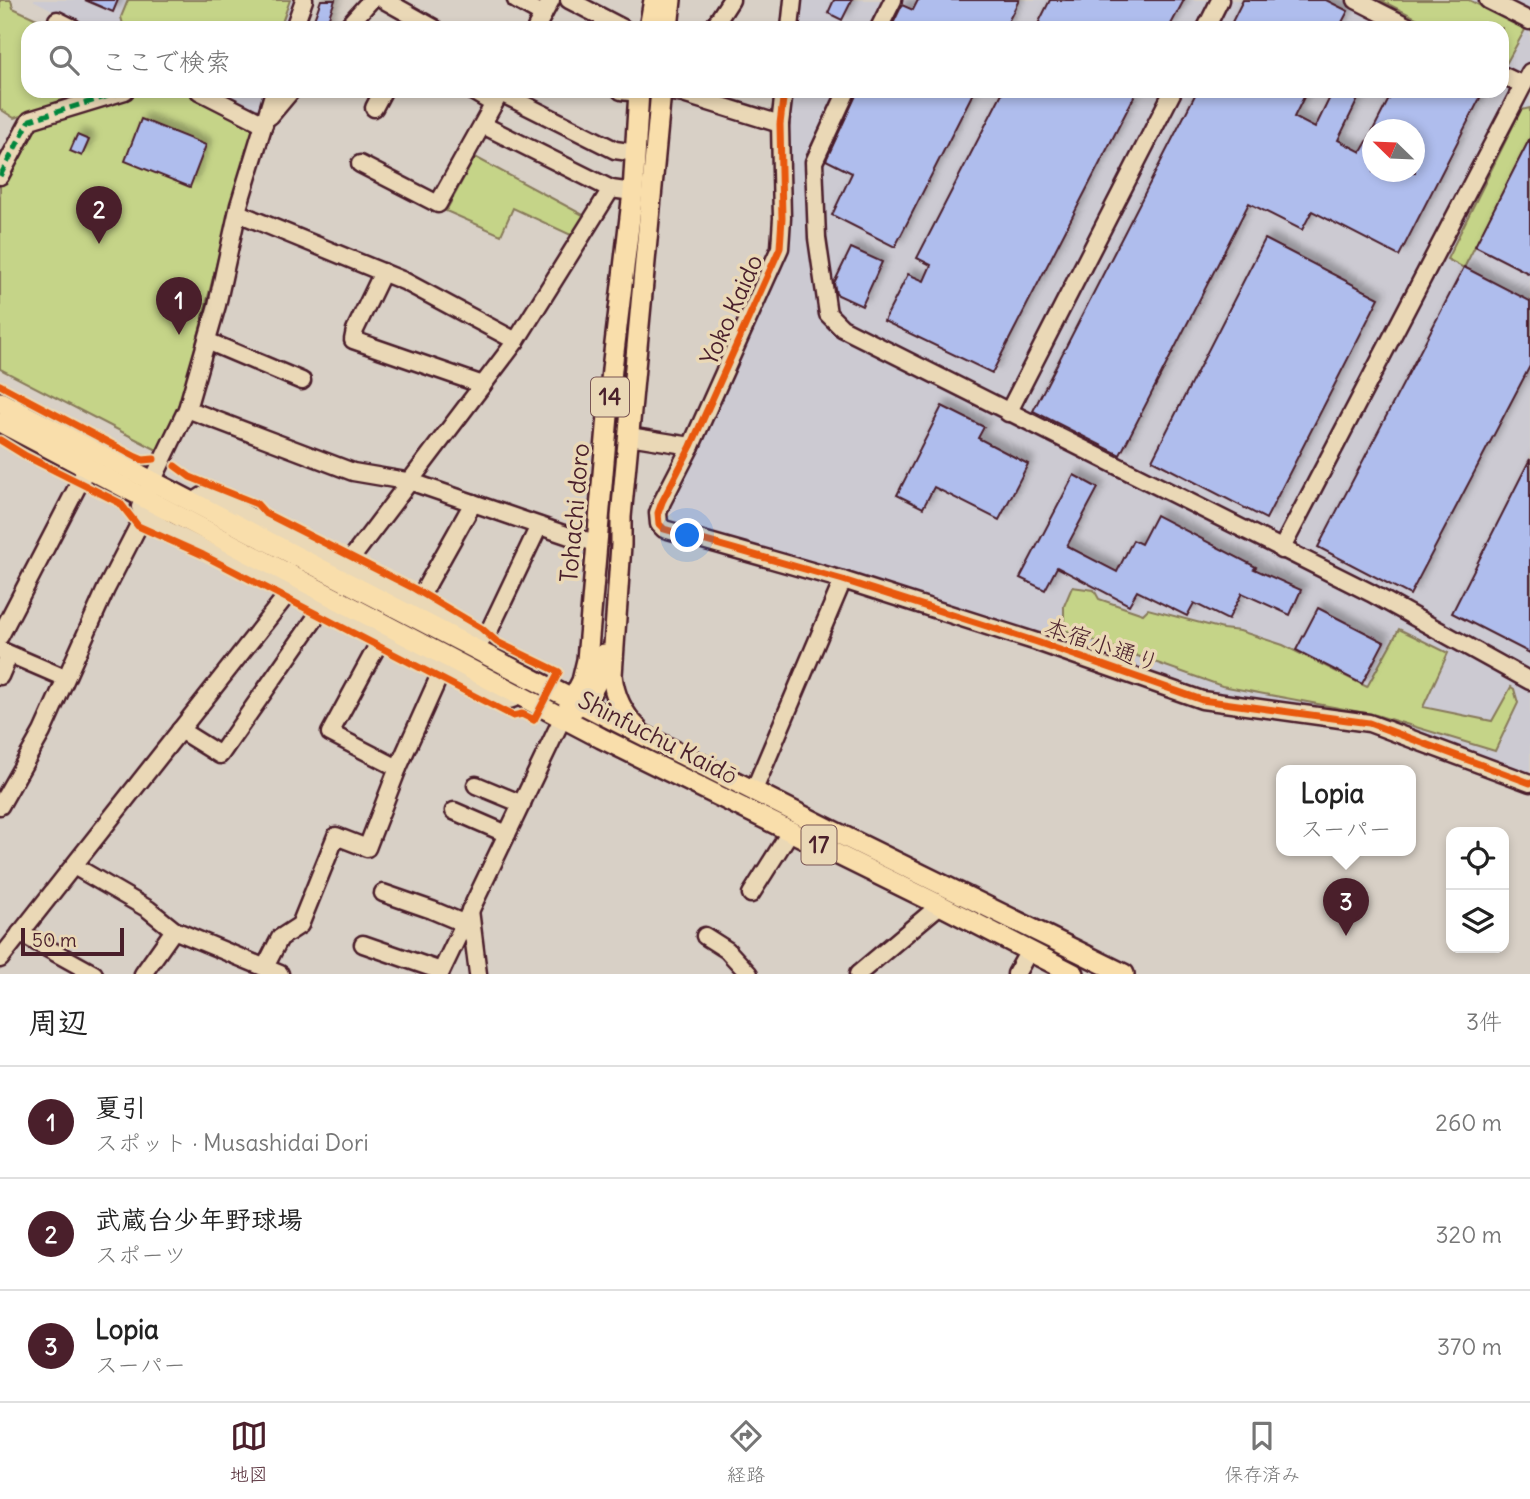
<!DOCTYPE html>
<html lang="ja">
<head>
<meta charset="utf-8">
<style>
	body { margin:0; font-family:Delius,"Klee One",sans-serif; background:#f2f2f2; color:#222 }
	.controls { position:absolute; right:21px; bottom:21px; display:grid; overflow:hidden; border-radius:14px; box-shadow:0 4px 10px #0003 }
	.controls button { width:63px; height:63px; display:grid; place-items:center; padding:0; border:0; border-bottom:2px solid #e0e0e0; background:#fff; color:#222; font:35px sans-serif }
	.compass { position:absolute; left:1362px; top:119px; width:63px; height:63px; border-radius:50%; background:#fff; box-shadow:0 4px 10px #0003; rotate:293deg }
	.scale { position:absolute; left:21px; bottom:18px; width:103px; box-sizing:border-box; padding-left:7px; border:4px solid #4a1f2b; border-top:0; font-size:19px; line-height:24px; white-space:nowrap; color:#4a1f2b; -webkit-text-stroke:5px #ead8b6; paint-order:stroke }
	.you { position:absolute; left:688px; top:536px; width:24px; height:24px; margin:-18px; border:5px solid #fff; border-radius:50%; background:#1a73e8; box-shadow:0 0 0 10px #1a73e833 }
	.badge { display:grid; place-items:center; width:46px; height:46px; border-radius:50%; background:#4a1f2b; color:#fff; font-size:23px; font-weight:700 }
	.pin { position:absolute; translate:-50% -58px; filter:drop-shadow(0 2px 4px #0008) }
	.pin::after { content:''; position:absolute; top:37px; width:24px; height:21px; background:inherit; clip-path:polygon(0 0,100% 0,50% 100%) }
	.popup { position:absolute; left:1276px; top:765px; width:140px; height:91px; box-sizing:border-box; display:grid; place-content:center; border-radius:14px; background:#fff; filter:drop-shadow(0 2px 5px #0005); font-size:23px; white-space:nowrap; color:#767676 }
	.popup b { font-size:26px; color:#222 }
	.popup::after { content:''; position:absolute; left:50%; top:100%; margin-left:-14px; border:14px solid transparent; border-top-color:#fff }
	.list { margin:0; padding:0; list-style:none }
	h2 { display:flex; justify-content:space-between; align-items:center; height:91px; margin:0; padding:0 28px; font-size:30px }
	h2 small { font-size:23px; font-weight:400; color:#767676 }
	.list li { display:grid; grid-template-columns:46px 1fr auto; gap:21px; align-items:center; box-sizing:border-box; height:112px; padding:0 28px; border-top:2px solid #e0e0e0 }
	.list b { display:block; font-size:26px; white-space:nowrap }
	.list p { margin:0; font-size:23px; white-space:nowrap; color:#767676 }
	.list em { font-size:23px; font-style:normal; color:#767676 }
	.icon { flex:none; width:38px; height:38px; fill:none; stroke:currentColor; stroke-width:2; stroke-linecap:round; stroke-linejoin:round }
	.map { position:relative; flex:none; width:1530px; height:974px; overflow:hidden }
	.search { position:absolute; background:#fff; box-shadow:0 4px 10px #0003; left:21px; right:21px; top:21px; height:77px; display:flex; align-items:center; gap:18px; box-sizing:border-box; padding:0 24px; border-radius:21px; color:#767676; font-size:26px }
	.sheet { height:427px; background:#fff }
	nav { display:flex; justify-content:space-around; align-items:center; box-sizing:border-box; height:98px; border-top:2px solid #e0e0e0; background:#fff; font-size:19px; color:#767676 }
	nav a { display:grid; justify-items:center; gap:4px }
	nav .on { color:#4a1f2b }
	.map>svg:first-child { display:block }
	.built { fill:#cccad2; fill-rule:evenodd }
	.green { fill:#c5d488; stroke:#887a5a; stroke-width:2 }
	.building { fill:#afbded; stroke:#4a1f2b; stroke-width:2; filter:url(#shadow) }
	.lines { fill:none; stroke-linecap:round; stroke-linejoin:round }
	.minor-casing { stroke:#4a1f2b; stroke-width:21 }
	.major-casing { stroke:#4a1f2b; stroke-width:24 }
	.minor { stroke:#ead8b6; stroke-width:16 }
	.major { stroke:#f9deab; stroke-width:19 }
	.quiet { stroke:#00873e; stroke-width:5; stroke-dasharray:10 5; stroke-linecap:butt }
	.cycleway-casing { stroke:#ead8b6; stroke-width:11 }
	.cycleway { stroke:#e8590c; stroke-width:7 }
	.labels { text-anchor:middle; stroke-width:7; stroke-linejoin:round; paint-order:stroke }
	.shield { fill:#ead8b6; stroke:#7a5655; stroke-width:2 }
	.shield-label { font-size:23px; font-weight:bold; fill:#4a1f2b }
	.street-label { font-size:24px; fill:#4a1f2b; stroke:#ead8b6 }
</style>
</head>
<body>
<div class="map">
<svg width="1530" height="974" viewBox="0 0 1530 974">
	<defs>
		<filter id="shadow"><feDropShadow dx="6" dy="-6" stdDeviation="3.5" flood-color="#0004"/></filter>
	</defs>
	<rect width="100%" height="100%" fill="#d8d0c6"/>
	<filter id="ink" filterUnits="userSpaceOnUse"><feTurbulence type="fractalNoise" baseFrequency=".0143" numOctaves="2"/><feDisplacementMap in="SourceGraphic" scale="14" xChannelSelector="R" yChannelSelector="G"/><feConvolveMatrix kernelMatrix="1 2 1 2 8 2 1 2 1" color-interpolation-filters="sRGB"/></filter>
	<g filter="url(#ink)">
		<g class="built">
			<path d="M33,0H296L286,28H87Z"/>
			<path d="M796,0H1530V775L1377,720L1223,695L947,604L675,521L666,505L790,250L786,127L789,91H1502V28H793ZM1372,130H1414V172H1372Z"/>
			<path d="M212,91H264L257,114Z"/>
		</g>
		<g class="green">
			<path d="M0,0H11L13,8L56,28H28V91H103L14,118L0,109Z"/>
			<path d="M128,0H290L280,28H124L121,17Z"/>
			<path d="M1380,0H1469L1526,28L1506,64L1502,62V28H1436Z"/>
			<path d="M149,91H183L255,127L240,172L182,399L159,451L0,369V184L30,126Z"/>
			<path d="M1530,108V138L1464,268L1447,259L1521,110Z"/>
			<path d="M475,157L585,216L573,236L513,208L501,235L446,211Z"/>
			<path d="M1072,587L1094,590L1099,599L1143,614L1148,609L1223,629L1240,631L1283,645L1367,687L1399,629L1448,653L1423,707L1492,721L1511,687L1514,689L1518,703L1495,751L1376,715L1222,686L1064,630V606Z"/>
		</g>
		<g class="building">
			<path d="M85,0H118L113,12Z"/>
			<path d="M321,0H335L325,28H311Z"/>
			<path d="M834,0H852L842,20L828,13Z"/>
			<path d="M918,0H1019L1005,28H891L902,5L913,10Z"/>
			<path d="M1050,0H1184L1169,28H1036Z"/>
			<path d="M1243,0H1326L1348,11L1339,28H1229Z"/>
			<path d="M858,91H974L895,247L832,215L852,173L826,160Z"/>
			<path d="M1003,91H1137L992,373L884,321L908,274L924,281L931,265L917,258Z"/>
			<path d="M1197,91H1307L1294,117L1315,128L1333,91H1362L1338,140L1361,152L1373,131V172H1415V130H1373L1393,91H1467L1480,98L1399,256L1312,211L1302,230L1249,203L1120,455L1033,411Z"/>
			<path d="M141,119L206,145L190,187L125,161Z"/>
			<path d="M77,135L89,140L82,156L70,151Z"/>
			<path d="M1530,138V274L1475,246Z"/>
			<path d="M1265,239L1379,298L1266,519L1152,460Z"/>
			<path d="M851,248L882,262L862,306L836,294L834,283Z"/>
			<path d="M1464,267L1530,301V366L1410,595L1318,547Z"/>
			<path d="M942,406L984,427L978,438L1028,464L999,520L934,487L923,508L897,495Z"/>
			<path d="M1530,459V653L1452,613Z"/>
			<path d="M1074,475L1098,488L1067,546L1117,572L1133,540L1141,544L1156,515L1256,567L1254,569L1301,590L1290,615L1242,593L1228,620L1194,603L1187,616L1137,591L1129,605L1057,567L1045,590L1020,578Z"/>
			<path d="M1318,608L1384,642L1362,684L1296,650Z"/>
		</g>
		<g class="lines">
			<g class="minor-casing">
				<g id="minor">
					<path d="M384,0L434,28"/>
					<path d="M516,0L543,15"/>
					<path d="M569,0L623,28"/>
					<path d="M1356,0L1411,28"/>
					<path d="M1488,0L1530,21"/>
					<path d="M57,20L73,28"/>
					<path d="M294,28L304,0"/>
					<path d="M346,28L371,0"/>
					<path d="M536,28L551,0"/>
					<path d="M713,28L731,0"/>
					<path d="M790,28L793,0"/>
					<path d="M879,28L893,0"/>
					<path d="M1206,28L1220,0"/>
					<path d="M1502,75L1523,85"/>
					<path d="M199,91L264,124"/>
					<path d="M274,91L239,205L217,305L187,409L140,507L144,515L164,528L491,695C503,700 510,704 519,694"/>
					<path d="M472,91L494,104"/>
					<path d="M621,91L639,93"/>
					<path d="M666,91L683,94L780,124"/>
					<path d="M784,91L780,124L782,218L780,248L691,446L662,502L658,513L659,524L664,529L843,580L1037,642L1202,700L1369,723L1530,783"/>
					<path d="M847,91L814,162L817,238L828,314L842,328L1371,593L1530,681"/>
					<path d="M501,93L615,150L636,153"/>
					<path d="M374,108L383,91"/>
					<path d="M270,116L291,91"/>
					<path d="M483,125L611,189"/>
					<path d="M360,164L438,204L501,91"/>
					<path d="M0,176L30,120L125,91"/>
					<path d="M238,213L404,281L516,341"/>
					<path d="M383,272L355,330L353,340L483,385"/>
					<path d="M207,341L302,381"/>
					<path d="M187,409L353,472L412,482L578,539L597,542"/>
					<path d="M1008,413L1173,91"/>
					<path d="M629,436L691,446"/>
					<path d="M193,502L204,495L219,500L473,632L480,642L479,651"/>
					<path d="M1281,550L1530,72"/>
					<path d="M348,567L354,555L516,341L611,189L633,192"/>
					<path d="M417,603L473,503"/>
					<path d="M0,636L87,468"/>
					<path d="M381,639L330,733L398,768"/>
					<path d="M480,642L490,629L539,526"/>
					<path d="M0,650L65,678"/>
					<path d="M0,676L9,655"/>
					<path d="M180,730L220,755L314,620L320,607"/>
					<path d="M476,785L522,804"/>
					<path d="M754,790L843,580"/>
					<path d="M0,806L42,732L106,589L144,515"/>
					<path d="M454,811L507,834"/>
					<path d="M74,866L148,909L174,930L280,974"/>
					<path d="M383,893L432,910L463,923"/>
					<path d="M751,894L790,832"/>
					<path d="M470,910L478,974"/>
					<path d="M20,933L94,974"/>
					<path d="M705,936L727,950L749,974"/>
					<path d="M363,944L441,971"/>
					<path d="M0,959L282,601L288,590"/>
					<path d="M265,967L280,938L300,925L336,836L367,848L398,768L442,670"/>
					<path d="M143,974L174,930"/>
					<path d="M440,974L563,717"/>
					<path d="M858,974L940,905"/>
					<path d="M1016,974L1029,951"/>
				</g>
			</g>
			<g class="major-casing">
				<g id="major">
					<path d="M649,28L654,0"/>
					<path d="M668,28L671,0"/>
					<path d="M0,402L550,688L827,828L1124,974"/>
					<path d="M0,422L601,738L940,905L1074,974"/>
					<path d="M575,708C593,695 602,676 604,654"/>
					<path d="M567,710L582,681L587,660L612,369L633,192L639,91"/>
					<path d="M637,728C622,713 614,695 612,675L621,545V517L661,91"/>
				</g>
			</g>
			<use href="#minor" class="minor"/>
			<use href="#major" class="major"/>
			<path class="quiet" d="M0,176L30,120L125,91"/>
			<g class="cycleway-casing">
				<g id="cycleway">
					<path d="M784,91L780,124L782,218L780,248L691,446L662,502L658,513L659,524L664,529L843,580L1037,642L1202,700L1369,723L1530,783"/>
					<path d="M0,385L136,457L143,460L154,459"/>
					<path d="M0,440L26,456L120,503L138,526L203,555L513,716L522,714L534,720L559,672L497,642L481,628L415,589L265,513L257,504L190,477L175,466"/>
				</g>
			</g>
			<use href="#cycleway" class="cycleway"/>
		</g>
	</g>
	<g class="labels">
		<g class="shield">
			<rect x="591" y="377.5" width="38" height="39" rx="5"/>
			<rect x="801.5" y="825.5" width="35" height="39" rx="5"/>
		</g>
		<g class="shield-label">
			<text x="610" y="405">14</text>
			<text x="819" y="853">17</text>
		</g>
		<g class="street-label">
			<text transform="translate(732 310) rotate(-66)" y="8">Yoko Kaido</text>
			<text transform="translate(575 513) rotate(-85)" y="8">Tohachi doro</text>
			<text transform="translate(1102 645) rotate(19)" y="8">本宿小通り</text>
			<text transform="translate(658 738) rotate(27)" y="8">Shinfuchu Kaidō</text>
		</g>
	</g>
</svg>
<div class="controls">
<button><svg class="icon" aria-label="locate" viewBox="0 0 24 24"><circle cx="12" cy="12" r="6"/><path d="M12 2v4M12 18v4M2 12h4M18 12h4"/></svg></button>
<button><svg class="icon" aria-label="layers" viewBox="0 0 24 24"><path d="M12 4l9 5-9 5-9-5zM3 14l9 5 9-5"/></svg></button>
</div>
<svg class="compass" viewBox="-18 -18 36 36"><path d="M0-13l5 13h-10z" fill="#e53935"/><path d="M0 13l5-13h-10z" fill="#767676"/></svg>
<div class="scale">50 m</div>
<div class="you"></div>
<div class="pin badge" style="left:179px;top:335px">1</div>
<div class="pin badge" style="left:99px;top:244px">2</div>
<div class="pin badge" style="left:1346px;top:936px">3</div>
<div class="popup"><b>Lopia</b>スーパー</div>
<div class="search"><svg class="icon" aria-label="search" viewBox="0 0 24 24"><circle cx="10" cy="10" r="6"/><path d="M15 15l6 6"/></svg>ここで検索</div>
</div>
<section class="sheet">
<h2>周辺<small>3件</small></h2>
<ul class="list">
<li><span class="badge">1</span><div><b>夏引</b><p>スポット · Musashidai Dori</p></div><em>260 m</em></li>
<li><span class="badge">2</span><div><b>武蔵台少年野球場</b><p>スポーツ</p></div><em>320 m</em></li>
<li><span class="badge">3</span><div><b>Lopia</b><p>スーパー</p></div><em>370 m</em></li>
</ul>
</section>
<nav>
<a class="on"><svg class="icon" aria-label="map" viewBox="0 0 24 24"><path d="M3 6l6-2 6 2 6-2v14l-6 2-6-2-6 2zM9 4v14M15 6v14"/></svg>地図</a>
<a><svg class="icon" aria-label="directions" viewBox="0 0 24 24"><path d="M12 3l9 9-9 9-9-9zM9 14v-3h6M13 9l2 2-2 2"/></svg>経路</a>
<a><svg class="icon" aria-label="saved" viewBox="0 0 24 24"><path d="M7 4h10v16l-5-4-5 4z"/></svg>保存済み</a>
</nav>
</body>
</html>
